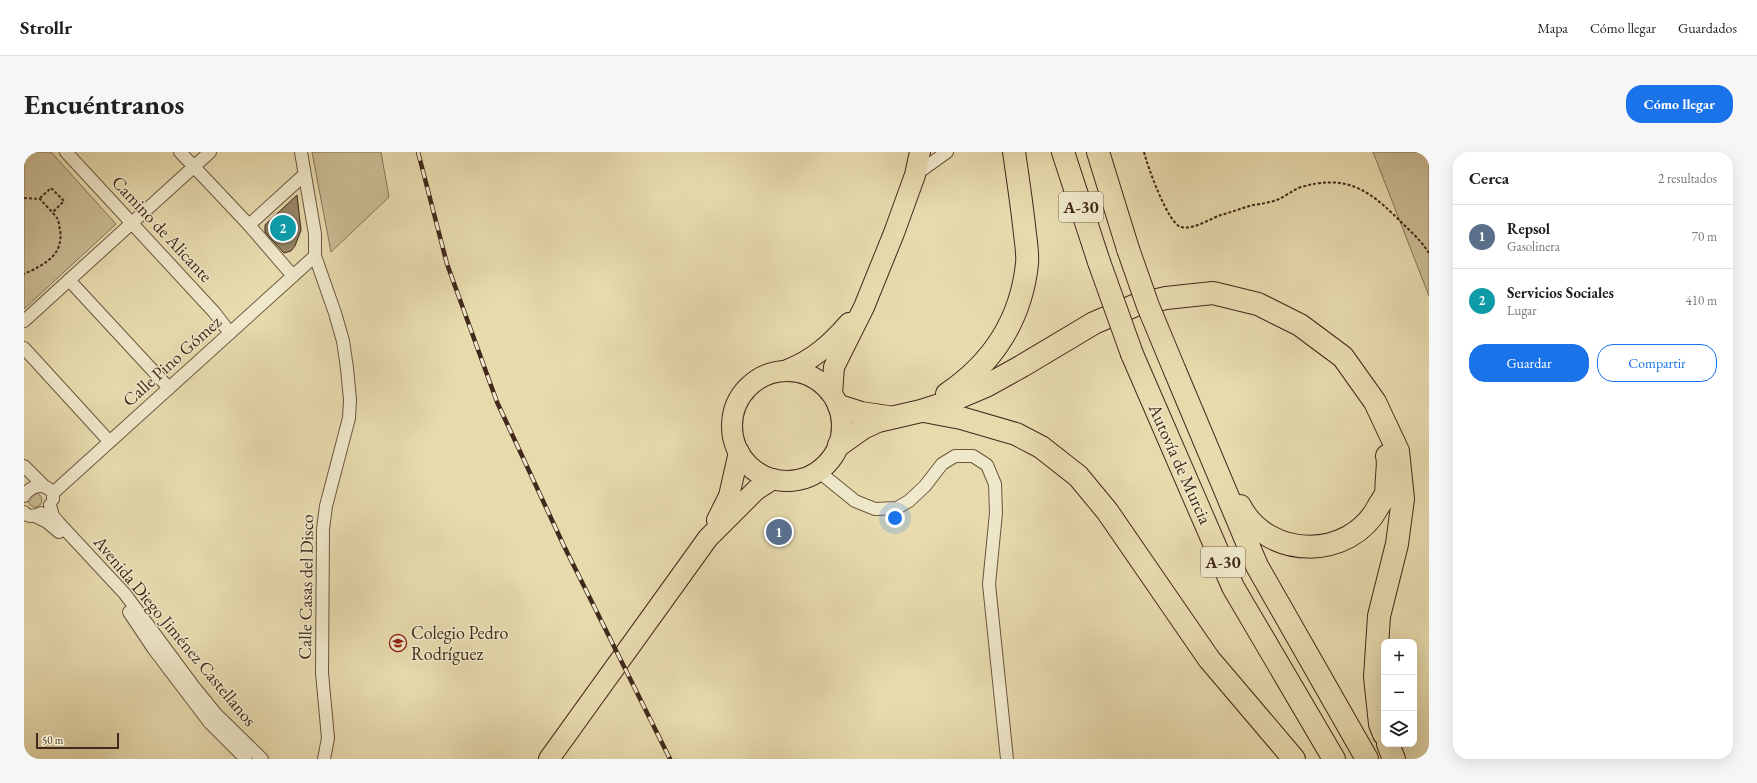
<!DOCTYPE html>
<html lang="es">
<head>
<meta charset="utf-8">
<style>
	body { margin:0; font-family:"EB Garamond",serif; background:#f6f6f6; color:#202124 }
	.controls { position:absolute; right:12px; bottom:12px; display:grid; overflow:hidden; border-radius:8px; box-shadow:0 4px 16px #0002 }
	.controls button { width:36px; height:36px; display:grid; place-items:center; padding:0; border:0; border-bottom:1px solid #e0e0e0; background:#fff; color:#202124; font:20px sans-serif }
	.scale { position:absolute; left:12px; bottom:10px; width:83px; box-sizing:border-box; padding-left:4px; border:2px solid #43291b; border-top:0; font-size:11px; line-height:14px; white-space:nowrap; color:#43291b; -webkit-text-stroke:3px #efe8ca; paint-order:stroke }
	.you { position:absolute; left:871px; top:366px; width:14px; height:14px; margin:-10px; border:3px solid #fff; border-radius:50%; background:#1a73e8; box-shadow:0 0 0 6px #1a73e833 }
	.badge { display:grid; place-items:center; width:26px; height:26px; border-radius:50%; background:#1a73e8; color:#fff; font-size:13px; font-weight:700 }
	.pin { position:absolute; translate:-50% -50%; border:2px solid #fff; box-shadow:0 1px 4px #0006 }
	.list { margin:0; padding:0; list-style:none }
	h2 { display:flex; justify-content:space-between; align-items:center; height:52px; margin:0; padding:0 16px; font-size:17px }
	h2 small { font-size:13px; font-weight:400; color:#757577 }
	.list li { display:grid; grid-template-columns:26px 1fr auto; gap:12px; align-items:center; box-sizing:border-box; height:64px; padding:0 16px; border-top:1px solid #e0e0e0 }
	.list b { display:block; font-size:15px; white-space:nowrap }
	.list p { margin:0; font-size:13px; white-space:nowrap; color:#757577 }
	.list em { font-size:13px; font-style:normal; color:#757577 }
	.actions { display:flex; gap:8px; padding:12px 16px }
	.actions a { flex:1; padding:9px 0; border:1px solid #1a73e8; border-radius:16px; text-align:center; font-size:14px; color:#1a73e8 }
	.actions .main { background:#1a73e8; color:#fff }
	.icon { flex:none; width:22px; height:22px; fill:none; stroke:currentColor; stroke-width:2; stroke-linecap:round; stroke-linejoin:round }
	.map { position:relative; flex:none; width:1405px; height:607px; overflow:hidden; border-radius:16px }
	header { display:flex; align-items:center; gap:24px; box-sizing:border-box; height:56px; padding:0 20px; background:#fff; border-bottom:1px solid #e0e0e0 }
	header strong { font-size:19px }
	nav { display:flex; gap:22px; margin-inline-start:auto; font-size:14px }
	.intro { display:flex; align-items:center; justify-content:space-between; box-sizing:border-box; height:96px; padding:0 24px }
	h1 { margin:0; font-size:28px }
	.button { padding:10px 18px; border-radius:16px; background:#1a73e8; color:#fff; font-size:14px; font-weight:700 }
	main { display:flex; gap:24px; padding:0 24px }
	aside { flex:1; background:#fff; border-radius:16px; box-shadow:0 4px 16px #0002 }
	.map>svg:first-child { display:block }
	.green { fill:#cbbd95; stroke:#877358 }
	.building { fill:#988667; stroke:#43291b }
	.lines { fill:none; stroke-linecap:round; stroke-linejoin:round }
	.street-casing { stroke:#6c5640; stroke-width:14 }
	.primary-casing { stroke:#43291b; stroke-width:22 }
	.highway-casing { stroke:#43291b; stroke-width:24 }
	.path { stroke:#43291b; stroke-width:2; stroke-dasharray:3 2; stroke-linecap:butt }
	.street { stroke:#efe8ca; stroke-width:12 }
	.primary { stroke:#e7dbae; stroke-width:20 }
	.highway { stroke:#e7dbae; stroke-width:22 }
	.rail-casing { stroke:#43291b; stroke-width:4.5 }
	.rail { stroke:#efe8ca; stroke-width:3; stroke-dasharray:9; stroke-linecap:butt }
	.highway-bridge-casing { stroke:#43291b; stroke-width:24; stroke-linecap:butt }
	.highway-bridge { stroke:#e7dbae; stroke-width:22 }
	.labels { text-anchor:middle; stroke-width:3; stroke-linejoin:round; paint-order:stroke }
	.shield { fill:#efe8ca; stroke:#776250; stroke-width:1 }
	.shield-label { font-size:17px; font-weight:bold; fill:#43291b }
	.street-label { font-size:18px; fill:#43291b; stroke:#efe8ca }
	.poi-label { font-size:18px; fill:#43291b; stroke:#efe8ca; text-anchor:start }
</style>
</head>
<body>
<header>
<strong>Strollr</strong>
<nav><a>Mapa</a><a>Cómo llegar</a><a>Guardados</a></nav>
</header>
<div class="intro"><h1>Encuéntranos</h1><a class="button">Cómo llegar</a></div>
<main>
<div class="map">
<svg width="1405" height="607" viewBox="0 0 1405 607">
	<rect width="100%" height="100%" fill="#e7dbae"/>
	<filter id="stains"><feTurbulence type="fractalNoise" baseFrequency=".005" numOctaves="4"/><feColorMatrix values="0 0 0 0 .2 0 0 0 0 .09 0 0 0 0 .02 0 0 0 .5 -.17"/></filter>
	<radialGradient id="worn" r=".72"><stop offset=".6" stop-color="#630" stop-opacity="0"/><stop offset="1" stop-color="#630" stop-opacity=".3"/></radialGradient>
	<g class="green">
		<path d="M0,0H27L92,72L0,157Z"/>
		<path d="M288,0H357L365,45L307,100Z"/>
		<path d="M1349,0H1405V144Z"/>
		<circle cx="11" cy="348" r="7"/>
	</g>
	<path class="building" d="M273,43L277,78L271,94L267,99L260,101L241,80V73Z"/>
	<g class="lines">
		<g class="street-casing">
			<g id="street">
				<path d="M42,0L190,160L206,181"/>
				<path d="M156,0L225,73L269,124"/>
				<path d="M277,0L291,82V104L311,161L319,189L323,216L326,248L325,266L302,354L299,377L298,521L304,586L300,607"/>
				<path d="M891,23L923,0"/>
				<path d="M225,73L280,23"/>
				<path d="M45,128L145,236"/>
				<path d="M0,169L186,0"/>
				<path d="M0,196L85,289"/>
				<path d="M0,314L19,333"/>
				<path d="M794,319L831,349L851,357L873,356L885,349L901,334L918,312L931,304H949L963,313L971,332L972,361L965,432L983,607"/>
				<path d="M29,341L291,104"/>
				<path d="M0,344C7,333 20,330 29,341V347"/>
				<path d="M26,353L29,364L35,371L101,442L170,535L192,562L238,607"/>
				<path d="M0,360C4,366 11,364 17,361"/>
				<path d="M11,364L23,370L35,380"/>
				<path d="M105,460L129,496L186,571L222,607"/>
			</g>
		</g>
		<g class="primary-casing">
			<g id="primary">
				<path d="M763,218C789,208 807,192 825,171"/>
				<circle cx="763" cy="274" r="55"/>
				<path d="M808,242L810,215L840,155L870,81L891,23L896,0"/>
				<path d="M693,368L705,344L715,300"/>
				<path d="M525,607L684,386L732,338L749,327"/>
			</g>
		</g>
		<g class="highway-casing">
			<g id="highway">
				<path d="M1039,0L1075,110"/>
				<path d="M1074,0L1104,97"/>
				<path d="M1108,202L1209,435L1310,607"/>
				<path d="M1151,219L1233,414L1343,607"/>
				<path d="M923,242C969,211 997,167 1003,112C1004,102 1002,91 1001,82C998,54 994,27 990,0"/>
				<path d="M815,254L837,261L864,265"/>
				<path d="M900,259L937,266L992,282L1017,295L1054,324L1083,359L1185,507L1270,607"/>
				<path d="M815,293L839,276L854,269L897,259L922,251L962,234L998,214L1070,171L1112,153L1142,146L1189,141L1234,152L1276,173L1319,205L1351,250L1374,299L1379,347L1373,392L1355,464L1351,525L1356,572L1360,582"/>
				<path d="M1216,354C1244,408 1326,408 1354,355C1357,350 1360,346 1362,341C1363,336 1362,330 1363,326C1363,319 1365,311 1363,304"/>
				<path d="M1364,592L1370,607"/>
			</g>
		</g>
		<g class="path">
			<path d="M1120,0C1123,13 1144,72 1157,75C1170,78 1185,67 1197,63C1208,60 1218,56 1229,53C1236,52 1243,51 1250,49C1260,46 1268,38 1277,35C1319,23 1342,35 1372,65C1383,76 1396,87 1405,101"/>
			<path d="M0,46L16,47C21,53 28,59 33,66C35,69 35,74 36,78C40,103 20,113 0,122"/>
			<path d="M16,46L27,36L40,49L28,61"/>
		</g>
		<use href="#street" class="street"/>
		<use href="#primary" class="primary"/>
		<use href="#highway" class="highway"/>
		<g class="rail-casing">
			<path id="rail" d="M394,0L423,112L473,250L540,394L646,607"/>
		</g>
		<use href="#rail" class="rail"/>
		<g class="highway-bridge-casing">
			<g id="highway-bridge">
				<path d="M1104,97L1124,154L1151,219"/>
				<path d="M1075,110L1108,202"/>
			</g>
		</g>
		<use href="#highway-bridge" class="highway-bridge"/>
	</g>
	<defs>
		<g id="school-ring" transform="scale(0.9)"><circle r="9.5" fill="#efe8ca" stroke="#8f2418" stroke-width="1.5"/><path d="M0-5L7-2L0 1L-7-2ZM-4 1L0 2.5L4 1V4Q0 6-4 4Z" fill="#8f2418"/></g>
	</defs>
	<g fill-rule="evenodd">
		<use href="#school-ring" x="374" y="491"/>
	</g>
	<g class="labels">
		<g class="shield">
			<rect x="1035" y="40" width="44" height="30" rx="3"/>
			<rect x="1177" y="395" width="44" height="30" rx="3"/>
		</g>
		<g class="shield-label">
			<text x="1057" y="61">A-30</text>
			<text x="1199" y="416">A-30</text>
		</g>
		<g class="street-label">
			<text transform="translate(138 77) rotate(47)" y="6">Camino de Alicante</text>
			<text transform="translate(148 209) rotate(-42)" y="6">Calle Pino Gómez</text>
			<text transform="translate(1156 312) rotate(66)" y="6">Autovía de Murcia</text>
			<text transform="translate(282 435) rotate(-89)" y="6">Calle Casas del Disco</text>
			<text transform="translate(151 479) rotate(50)" y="6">Avenida Diego Jiménez Castellanos</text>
		</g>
		<g class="poi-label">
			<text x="387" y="487">Colegio Pedro<tspan x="387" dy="21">Rodríguez</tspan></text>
		</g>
	</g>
	<rect width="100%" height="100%" filter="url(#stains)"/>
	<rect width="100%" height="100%" fill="url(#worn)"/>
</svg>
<div class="controls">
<button>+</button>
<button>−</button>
<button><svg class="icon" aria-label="layers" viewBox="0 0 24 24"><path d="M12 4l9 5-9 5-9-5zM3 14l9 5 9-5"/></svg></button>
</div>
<div class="scale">50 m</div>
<div class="you"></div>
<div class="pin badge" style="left:755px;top:380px;background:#5c6f8a">1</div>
<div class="pin badge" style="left:259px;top:76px;background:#0f9aa8">2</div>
</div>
<aside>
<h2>Cerca<small>2 resultados</small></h2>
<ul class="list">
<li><span class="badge" style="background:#5c6f8a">1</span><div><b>Repsol</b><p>Gasolinera</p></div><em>70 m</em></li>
<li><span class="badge" style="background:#0f9aa8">2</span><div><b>Servicios Sociales</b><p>Lugar</p></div><em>410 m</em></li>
</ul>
<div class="actions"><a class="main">Guardar</a><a>Compartir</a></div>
</aside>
</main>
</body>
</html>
